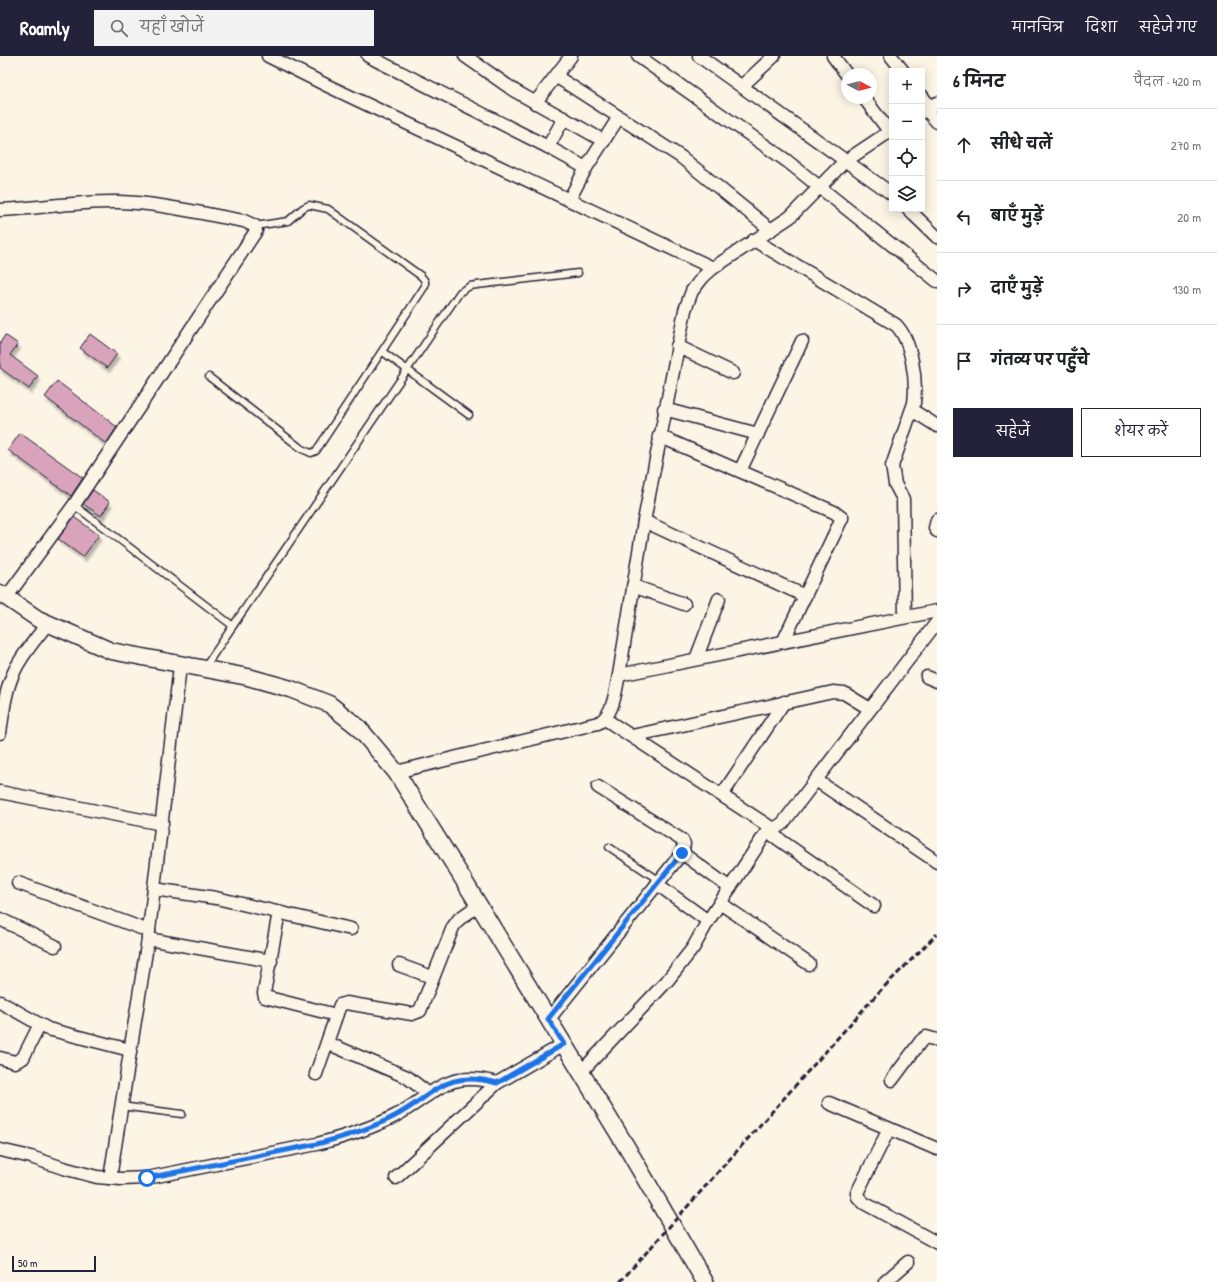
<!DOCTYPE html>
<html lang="hi">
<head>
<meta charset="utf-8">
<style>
	body { margin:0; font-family:"Patrick Hand","Playpen Sans Deva",sans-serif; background:#f2f2f2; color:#202124 }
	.controls { position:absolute; right:12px; top:12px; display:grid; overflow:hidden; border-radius:0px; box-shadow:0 2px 10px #0003 }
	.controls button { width:36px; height:36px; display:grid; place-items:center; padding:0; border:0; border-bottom:1px solid #e0e0e0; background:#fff; color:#202124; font:20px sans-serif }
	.compass { position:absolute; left:841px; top:12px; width:36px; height:36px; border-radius:50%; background:#fff; box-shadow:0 2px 10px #0003; rotate:97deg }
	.scale { position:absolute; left:12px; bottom:10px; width:84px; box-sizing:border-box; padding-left:4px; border:2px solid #22223b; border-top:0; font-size:11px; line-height:14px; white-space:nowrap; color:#22223b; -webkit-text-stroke:3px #fcf5e5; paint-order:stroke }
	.stop { position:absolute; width:12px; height:12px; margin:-9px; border:3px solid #1a73e8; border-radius:50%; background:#fff }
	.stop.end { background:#1a73e8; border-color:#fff; box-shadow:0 1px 4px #0008 }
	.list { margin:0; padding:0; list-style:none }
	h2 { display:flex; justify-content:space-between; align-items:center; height:52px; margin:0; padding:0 16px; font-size:17px }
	h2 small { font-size:13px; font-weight:400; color:#757577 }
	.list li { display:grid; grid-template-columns:26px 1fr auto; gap:12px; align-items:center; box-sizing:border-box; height:72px; padding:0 16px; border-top:1px solid #e0e0e0 }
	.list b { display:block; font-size:15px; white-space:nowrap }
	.list em { font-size:13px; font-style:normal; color:#757577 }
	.actions { display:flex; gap:8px; padding:12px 16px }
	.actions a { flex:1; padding:9px 0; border:1px solid #22223b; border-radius:0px; text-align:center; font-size:14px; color:#22223b }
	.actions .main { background:#22223b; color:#fff }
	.icon { flex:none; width:22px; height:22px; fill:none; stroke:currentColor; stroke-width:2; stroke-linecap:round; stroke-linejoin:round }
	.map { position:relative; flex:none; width:937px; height:1226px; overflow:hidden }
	header { display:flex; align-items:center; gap:24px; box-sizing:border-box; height:56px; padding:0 20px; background:#22223b; color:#fff }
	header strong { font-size:19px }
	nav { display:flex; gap:22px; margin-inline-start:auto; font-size:14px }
	.search { width:280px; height:36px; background:#f2f2f2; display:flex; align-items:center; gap:10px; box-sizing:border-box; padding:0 14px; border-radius:0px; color:#757577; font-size:15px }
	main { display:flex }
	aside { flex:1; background:#fff }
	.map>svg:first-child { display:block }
	.building { fill:#d8a3bb; stroke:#22223b; filter:url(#shadow) }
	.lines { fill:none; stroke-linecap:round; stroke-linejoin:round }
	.service-casing { stroke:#22223b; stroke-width:9 }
	.minor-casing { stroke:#22223b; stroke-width:15 }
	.tertiary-casing { stroke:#22223b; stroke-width:19 }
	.service { stroke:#fcf5e5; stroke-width:6 }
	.minor { stroke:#fcf5e5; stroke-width:12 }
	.tertiary { stroke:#fcf5e5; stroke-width:16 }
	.rail { stroke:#22223b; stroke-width:3; stroke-dasharray:6 3; stroke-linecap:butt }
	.route { stroke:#1a73e8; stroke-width:5 }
</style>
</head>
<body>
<header>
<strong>Roamly</strong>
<div class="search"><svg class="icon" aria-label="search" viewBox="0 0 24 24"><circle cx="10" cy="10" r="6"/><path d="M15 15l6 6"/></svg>यहाँ खोजें</div>
<nav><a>मानचित्र</a><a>दिशा</a><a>सहेजे गए</a></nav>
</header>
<main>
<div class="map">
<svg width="937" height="1226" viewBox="0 0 937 1226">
	<defs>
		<filter id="shadow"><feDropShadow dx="2.5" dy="4.5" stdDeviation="1" flood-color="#0004"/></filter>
	</defs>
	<rect width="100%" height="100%" fill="#fcf5e5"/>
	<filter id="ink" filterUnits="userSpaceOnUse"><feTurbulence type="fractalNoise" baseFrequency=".025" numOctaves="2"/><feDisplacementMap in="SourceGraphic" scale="8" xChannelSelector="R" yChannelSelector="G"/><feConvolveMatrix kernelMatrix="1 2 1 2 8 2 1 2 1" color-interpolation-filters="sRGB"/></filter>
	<g filter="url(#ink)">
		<g class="building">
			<path d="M90,278L117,298L107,312L80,292Z"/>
			<path d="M5,279L18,288L10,299L38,320L29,333L0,312V287Z"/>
			<path d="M57,325L117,371L106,388L45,341Z"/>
			<path d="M20,377L83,422L71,440L8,394Z"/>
			<path d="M93,434L110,446L101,460L83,448Z"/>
			<path d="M74,461L99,479L83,501L58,483Z"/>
		</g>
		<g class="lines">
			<g class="service-casing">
				<g id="service">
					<path d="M383,296L469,359"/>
					<path d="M209,321L302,393L311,397L316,395L425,230V225L421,220L328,153L309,149L303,152L288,165L255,170"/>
					<path d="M74,449L233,570"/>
					<path d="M205,611L460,236L470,230L477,229L578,217"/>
					<path d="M609,791L660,825"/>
					<path d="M121,1050L182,1058"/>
				</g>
			</g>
			<g class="minor-casing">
				<g id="minor">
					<path d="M268,0L328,30L713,212"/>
					<path d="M368,0L548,91L586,112"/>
					<path d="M465,0L515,35L604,85"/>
					<path d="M638,0L787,105L937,225"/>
					<path d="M699,0L892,138"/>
					<path d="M833,0L847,19"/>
					<path d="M891,0L903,15"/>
					<path d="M557,21L681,101L771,174"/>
					<path d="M742,30L774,0"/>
					<path d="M922,40L930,51"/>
					<path d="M864,42L889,75"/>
					<path d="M535,47L571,0"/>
					<path d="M926,53L937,66"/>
					<path d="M922,56L937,47"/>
					<path d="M548,91L564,62"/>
					<path d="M569,144L586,112L619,61"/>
					<path d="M908,153L937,181"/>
					<path d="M0,154C40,152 80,145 119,146C161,147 203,158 244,165L255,170L256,175L74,449L6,542"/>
					<path d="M754,184L896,269C912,285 917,325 914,347L892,410L895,428L903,443L905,561"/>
					<path d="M677,290L733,317"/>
					<path d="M664,353L758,378"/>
					<path d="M912,354L937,370"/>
					<path d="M659,380L834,456L842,462L783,586"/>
					<path d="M740,415L802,285"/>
					<path d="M937,464L935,472L937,475"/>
					<path d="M644,465L805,540"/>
					<path d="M633,530L684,548"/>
					<path d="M696,603L719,543"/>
					<path d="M619,619L937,555"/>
					<path d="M927,621L937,625"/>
					<path d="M605,663L770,771L776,772L783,767L937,566"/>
					<path d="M0,677C3,657 5,635 14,616C22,598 36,583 48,567"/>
					<path d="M632,680L833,636L844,637L870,653"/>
					<path d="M396,716L598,667C614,659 615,636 619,619L644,465L685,254L692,235L703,221L713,212L790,161L844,106L892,74"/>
					<path d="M816,724L937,806"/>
					<path d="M0,736L162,768"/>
					<path d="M722,739L784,646"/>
					<path d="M767,775L874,850"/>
					<path d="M682,797L730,832"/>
					<path d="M18,827L149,875"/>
					<path d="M657,828L708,865"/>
					<path d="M154,833L216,842L351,873"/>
					<path d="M720,847L809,908"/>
					<path d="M279,856L264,937L265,941L336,959"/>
					<path d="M0,863L55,890"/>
					<path d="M148,883L271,905"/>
					<path d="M399,909L432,921"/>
					<path d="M0,946L48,973L130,994"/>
					<path d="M549,963L682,797L684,788L682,784L598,731"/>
					<path d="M327,987L407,1021L429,1038"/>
					<path d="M0,1002L15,1006L23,1002L39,970"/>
					<path d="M581,1016L667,925L693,892L708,865L770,771"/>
					<path d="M316,1018L340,949L346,947L412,958L420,955L453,871L459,863L479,849"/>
					<path d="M892,1024L921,985L926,981L937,984"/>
					<path d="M829,1047L937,1093"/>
					<path d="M889,1073L857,1137L858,1141L864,1147L937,1187"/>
					<path d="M0,1094L31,1101L63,1112L97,1121L121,1123L147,1122L317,1088C344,1081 370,1073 395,1060C436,1038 445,1013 497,1027"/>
					<path d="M110,1122L148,883L180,610"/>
					<path d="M396,1122L497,1027L564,988"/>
					<path d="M885,1226L908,1206"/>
				</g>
			</g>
			<g class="tertiary-casing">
				<path id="tertiary" d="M0,537L38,563L111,595L248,621L291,633L329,648L358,671L396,716L458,815L626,1090L705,1226"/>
			</g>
			<use href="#service" class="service"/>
			<use href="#minor" class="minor"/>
			<use href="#tertiary" class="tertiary"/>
			<path class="rail" d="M620,1226L877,938L937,878"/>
		</g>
	</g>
	<g class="lines" filter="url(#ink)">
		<path class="route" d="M147,1122L317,1088C344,1081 370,1073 395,1060C436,1038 445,1013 497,1027L564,988L548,963L682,797"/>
	</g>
</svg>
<div class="controls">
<button>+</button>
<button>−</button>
<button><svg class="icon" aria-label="locate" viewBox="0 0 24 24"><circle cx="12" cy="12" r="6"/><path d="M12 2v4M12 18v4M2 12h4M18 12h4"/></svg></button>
<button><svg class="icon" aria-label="layers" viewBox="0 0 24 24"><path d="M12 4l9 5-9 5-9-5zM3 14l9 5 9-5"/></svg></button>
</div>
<svg class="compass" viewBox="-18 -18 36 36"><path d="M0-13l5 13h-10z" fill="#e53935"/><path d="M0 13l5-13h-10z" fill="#757577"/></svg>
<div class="scale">50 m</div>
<div class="stop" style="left:147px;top:1122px"></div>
<div class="stop end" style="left:682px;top:797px"></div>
</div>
<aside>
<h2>6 मिनट<small>पैदल · 420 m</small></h2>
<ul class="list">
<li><svg class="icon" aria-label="ahead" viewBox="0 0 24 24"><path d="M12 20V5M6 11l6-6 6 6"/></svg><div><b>सीधे चलें</b></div><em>270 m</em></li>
<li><svg class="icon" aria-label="left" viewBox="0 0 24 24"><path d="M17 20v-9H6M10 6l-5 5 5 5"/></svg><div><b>बाएँ मुड़ें</b></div><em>20 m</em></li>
<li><svg class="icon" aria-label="right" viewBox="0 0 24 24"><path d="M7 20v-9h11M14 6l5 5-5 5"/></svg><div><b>दाएँ मुड़ें</b></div><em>130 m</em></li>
<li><svg class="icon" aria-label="arrive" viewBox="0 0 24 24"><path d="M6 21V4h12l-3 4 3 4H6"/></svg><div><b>गंतव्य पर पहुँचे</b></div></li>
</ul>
<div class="actions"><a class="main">सहेजें</a><a>शेयर करें</a></div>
</aside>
</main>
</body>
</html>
